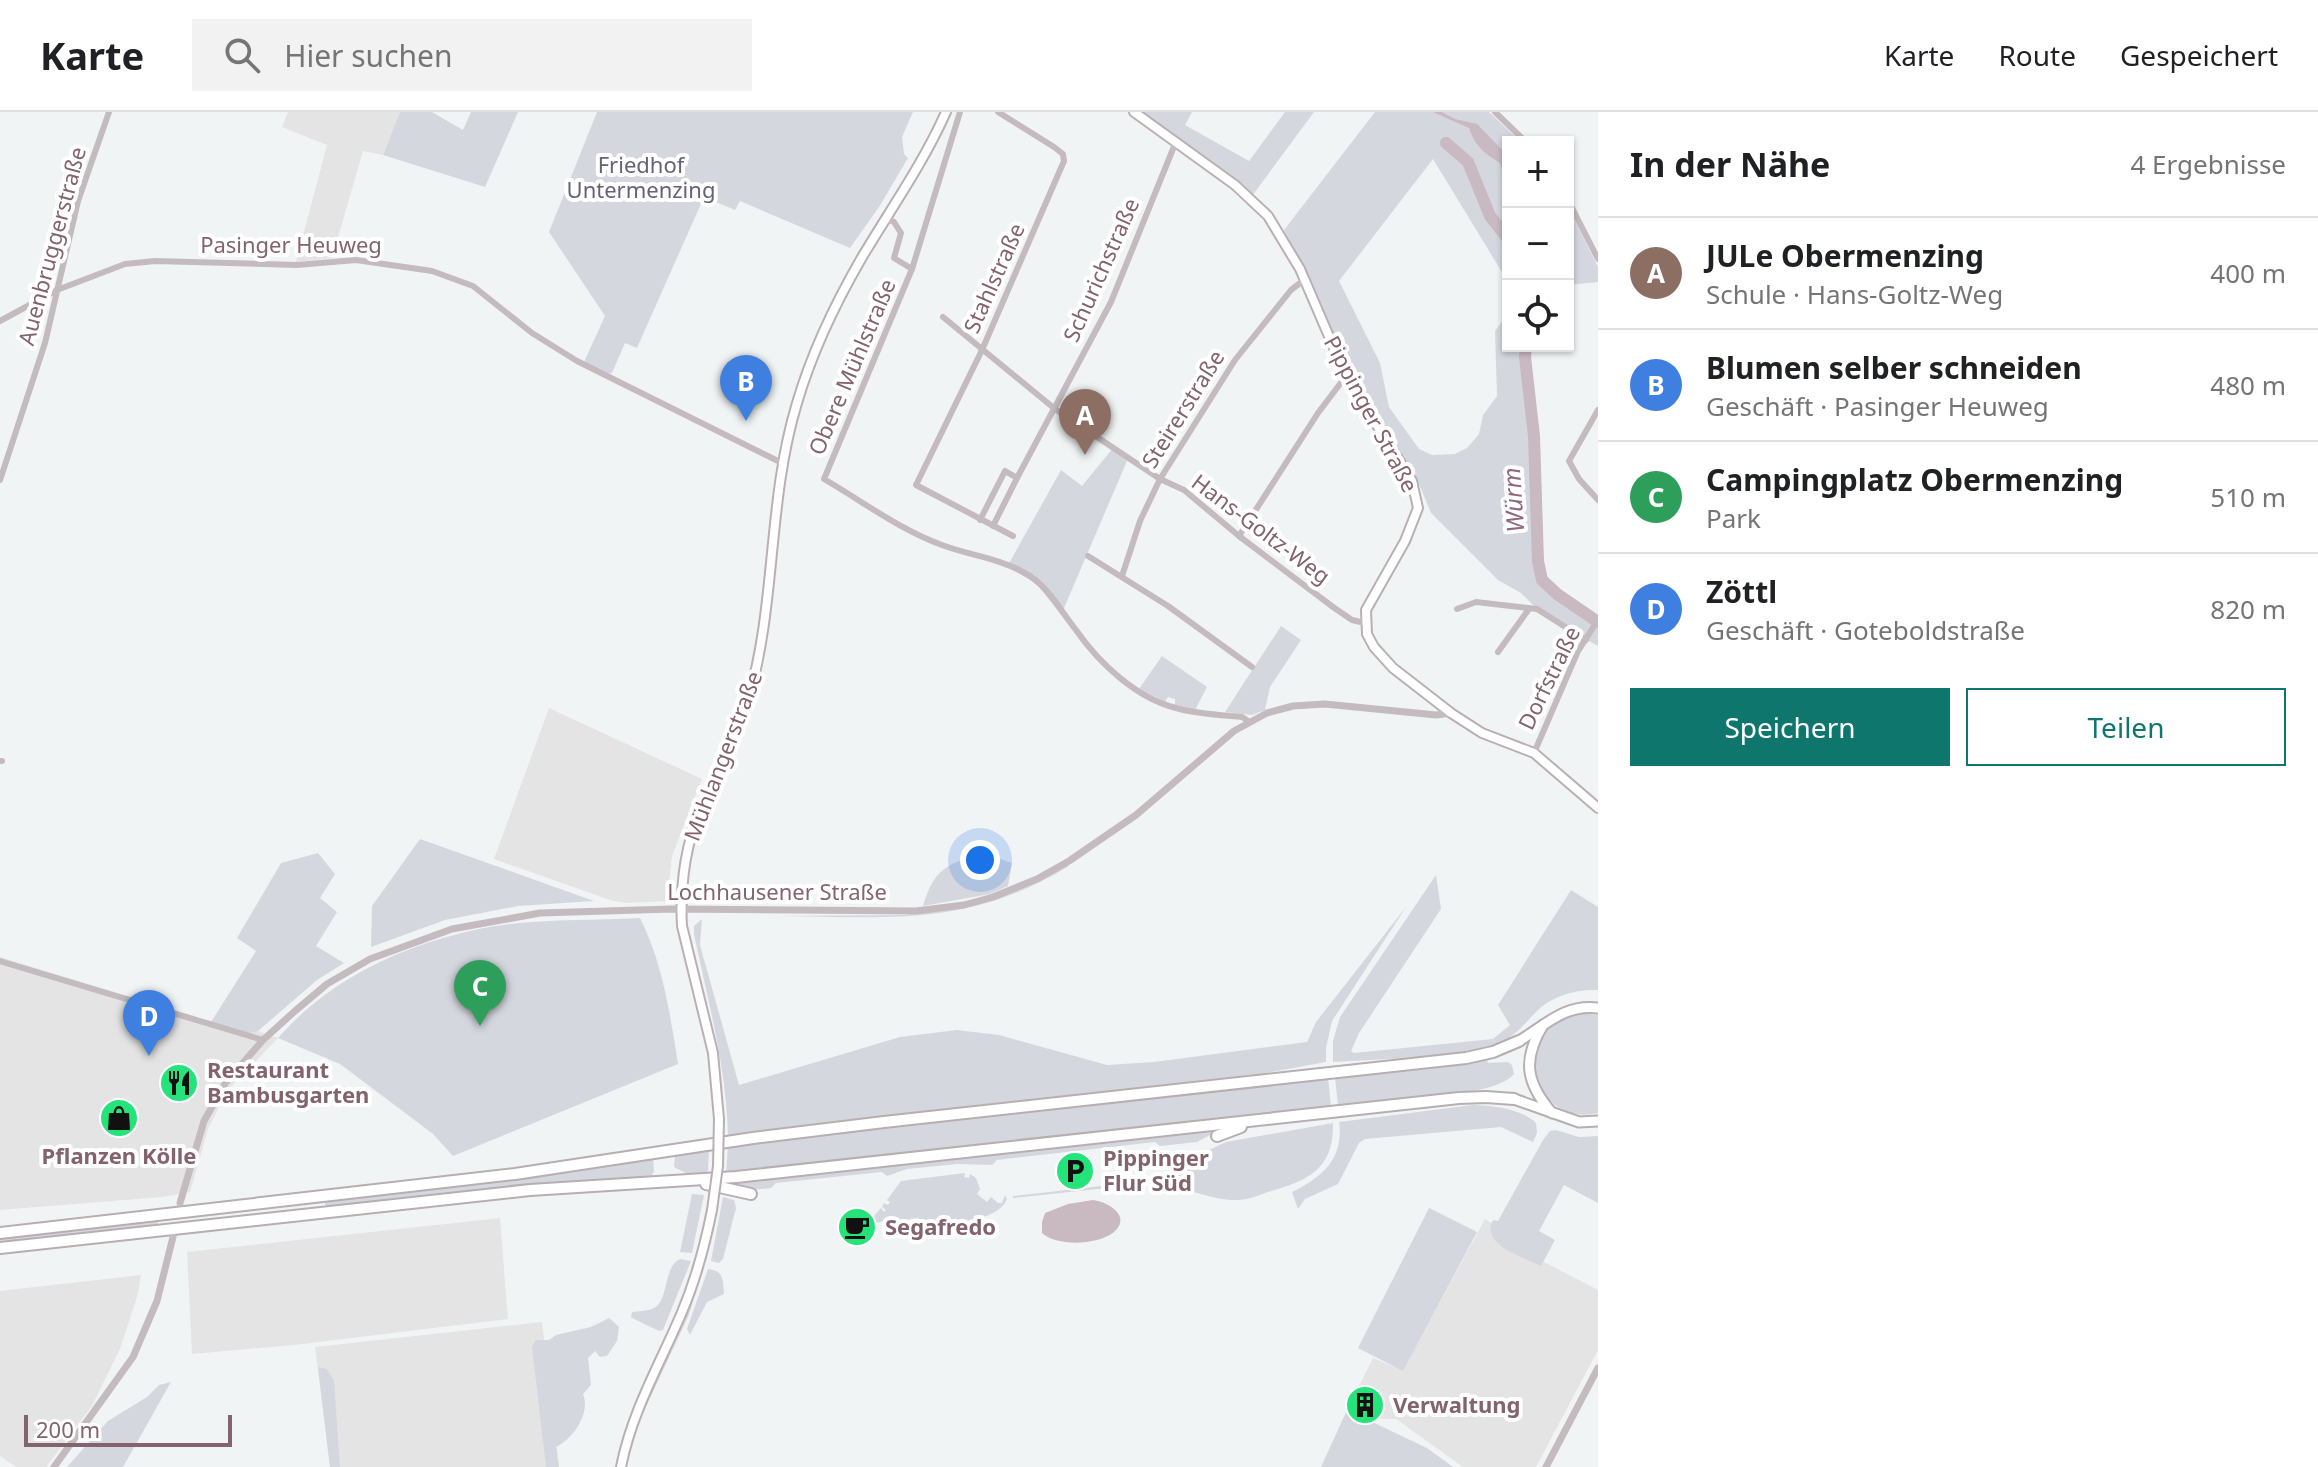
<!DOCTYPE html>
<html lang="de">
<head>
<meta charset="utf-8">
<style>
	body { margin:0; font-family:"Noto Sans",sans-serif; background:#f2f2f2; color:#202124 }
	.controls { position:absolute; right:24px; top:24px; display:grid; overflow:hidden; border-radius:0px; box-shadow:0 2px 6px #0004 }
	.controls button { width:72px; height:72px; display:grid; place-items:center; padding:0; border:0; border-bottom:2px solid #e0e0e0; background:#fff; color:#202124; font:40px sans-serif }
	.scale { position:absolute; left:24px; bottom:20px; width:208px; box-sizing:border-box; padding-left:8px; border:4px solid #82636e; border-top:0; font-size:22px; line-height:28px; white-space:nowrap; color:#82636e; -webkit-text-stroke:6px #fff; paint-order:stroke }
	.you { position:absolute; left:980px; top:748px; width:28px; height:28px; margin:-20px; border:6px solid #fff; border-radius:50%; background:#1a73e8; box-shadow:0 0 0 12px #1a73e833 }
	.badge { display:grid; place-items:center; width:52px; height:52px; border-radius:50%; background:#0f766e; color:#fff; font-size:26px; font-weight:700 }
	.pin { position:absolute; translate:-50% -66px; filter:drop-shadow(0 2px 4px #0008) }
	.pin::after { content:''; position:absolute; top:42px; width:28px; height:24px; background:inherit; clip-path:polygon(0 0,100% 0,50% 100%) }
	.list { margin:0; padding:0; list-style:none }
	h2 { display:flex; justify-content:space-between; align-items:center; height:104px; margin:0; padding:0 32px; font-size:34px }
	h2 small { font-size:26px; font-weight:400; color:#757577 }
	.list li { display:grid; grid-template-columns:52px 1fr auto; gap:24px; align-items:center; box-sizing:border-box; height:112px; padding:0 32px; border-top:2px solid #e0e0e0 }
	.list b { display:block; font-size:30px; white-space:nowrap }
	.list p { margin:0; font-size:26px; white-space:nowrap; color:#757577 }
	.list em { font-size:26px; font-style:normal; color:#757577 }
	.actions { display:flex; gap:16px; padding:24px 32px }
	.actions a { flex:1; padding:18px 0; border:2px solid #0f766e; border-radius:0px; text-align:center; font-size:28px; color:#0f766e }
	.actions .main { background:#0f766e; color:#fff }
	.icon { flex:none; width:44px; height:44px; fill:none; stroke:currentColor; stroke-width:2; stroke-linecap:round; stroke-linejoin:round }
	.map { position:relative; flex:none; width:1598px; height:1355px; overflow:hidden }
	header { display:flex; align-items:center; gap:48px; box-sizing:border-box; height:112px; padding:0 40px; background:#fff; border-bottom:2px solid #e0e0e0 }
	header strong { font-size:38px }
	nav { display:flex; gap:44px; margin-inline-start:auto; font-size:28px }
	.search { width:560px; height:72px; background:#f2f2f2; display:flex; align-items:center; gap:20px; box-sizing:border-box; padding:0 28px; border-radius:0px; color:#757577; font-size:30px }
	main { display:flex }
	aside { flex:1; background:#fff }
	.map>svg:first-child { display:block }
	.built { fill:#e4e4e5 }
	.green { fill:#d5d7df }
	.water { fill:#c9b9c1 }
	.lines { fill:none; stroke-linecap:round; stroke-linejoin:round }
	.river { stroke:#c9b9c1; stroke-width:12 }
	.secondary-casing { stroke:#bab0b3; stroke-width:12 }
	.primary-casing { stroke:#b8afb2; stroke-width:13 }
	.motorway-casing { stroke:#b7aeb1; stroke-width:14 }
	.minor { stroke:#c4bbbe; stroke-width:6 }
	.tertiary { stroke:#c4bbbe; stroke-width:7 }
	.secondary { stroke:#fff; stroke-width:8 }
	.primary { stroke:#fff; stroke-width:9 }
	.motorway { stroke:#fff; stroke-width:10 }
	.secondary-bridge-casing { stroke:#bab0b3; stroke-width:12; stroke-linecap:butt }
	.secondary-bridge { stroke:#fff; stroke-width:8 }
	.labels { text-anchor:middle; stroke-width:8; stroke-linejoin:round; paint-order:stroke }
	.park-label { font-size:22px; fill:#636279; stroke:#fff }
	.street-label { font-size:22px; fill:#82636e; stroke:#fff }
	.poi-label { font-size:22px; font-weight:bold; fill:#82636e; stroke:#fff; text-anchor:start }
	.water-label { font-size:24px; font-style:italic; fill:#8d697b; stroke:#fff }
</style>
</head>
<body>
<header>
<strong>Karte</strong>
<div class="search"><svg class="icon" aria-label="search" viewBox="0 0 24 24"><circle cx="10" cy="10" r="6"/><path d="M15 15l6 6"/></svg>Hier suchen</div>
<nav><a>Karte</a><a>Route</a><a>Gespeichert</a></nav>
</header>
<main>
<div class="map">
<svg width="1598" height="1355" viewBox="0 0 1598 1355">
	<rect width="100%" height="100%" fill="#f1f4f5"/>
	<g class="built">
		<path d="M288,0H400L383,43L363,39L332,146L296,150L327,33L282,15Z"/>
		<path d="M549,596L702,667L672,744L667,789L628,791L613,789L494,747Z"/>
		<path d="M0,845L211,910L250,921L258,919L278,926L227,979L208,1017L190,1080L163,1085L0,1098Z"/>
		<path d="M500,1106L508,1207L294,1233L192,1242L187,1140Z"/>
		<path d="M1485,1107L1492,1111L1497,1131L1546,1151L1598,1178V1238L1536,1355H1463L1396,1307H1369L1347,1298L1373,1246L1403,1258Z"/>
		<path d="M141,1163L138,1182L120,1237L92,1294L46,1355H16L0,1344V1179Z"/>
		<path d="M542,1210L559,1355H330L315,1235Z"/>
	</g>
	<g class="green">
		<path d="M400,0H432L463,18L471,0H518L485,75L383,43Z"/>
		<path d="M597,0H913L902,25L904,42L908,46L879,95L850,136L740,89L735,98L704,85L637,236L625,231L612,261L606,262L584,250L605,204L549,120Z"/>
		<path d="M1140,0H1192L1185,13L1249,49L1285,0H1314L1252,84Z"/>
		<path d="M1375,0H1489L1521,30H1508V170L1433,47L1339,169L1380,251L1389,295L1419,337L1432,343L1455,342L1467,336L1479,322L1483,303L1497,284L1495,219L1508,201V234H1527L1525,247L1533,308L1538,394V448L1556,482L1598,505V534L1544,504L1521,481L1498,468L1431,401L1419,372L1353,266L1284,118Z"/>
		<path d="M1568,95L1598,155V170L1568,173Z"/>
		<path d="M1113,336L1127,349L1061,503L1036,471L1007,455L1061,358L1082,374Z"/>
		<path d="M1281,514L1301,528L1270,575L1265,598L1252,603L1225,600Z"/>
		<path d="M1162,544L1207,575L1195,598L1175,593V587L1168,585L1165,590L1139,577Z"/>
		<path d="M420,727L594,789L518,794L445,808L371,835L372,794Z"/>
		<path d="M318,741L335,762L320,786L337,800L316,834L344,851L317,868L258,919L250,921L211,910L256,839L237,826L281,751Z"/>
		<path d="M985,742L1012,751L1008,774L990,782L923,794C935,754 949,751 985,742Z"/>
		<path d="M1067,752L1069,754C968,816 885,805 773,804L904,803L944,799L970,794Z"/>
		<path d="M1436,763L1441,797L1359,921L1351,939L1354,941L1493,927L1510,913L1498,893L1571,778L1598,795V878C1576,877 1551,884 1536,900C1524,912 1515,925 1499,931C1455,946 1380,947 1333,950V929L1340,905Z"/>
		<path d="M1406,795L1332,909L1326,936V950L1266,961L728,1023C726,952 708,890 694,822V814L702,807L700,833L739,973L900,925L957,918L999,923L1107,953L1154,950L1307,930L1316,910Z"/>
		<path d="M640,806C663,852 670,902 678,952L453,1044L433,1022L340,952L278,926C330,867 399,835 474,818C527,806 586,809 640,806Z"/>
		<path d="M1581,901L1598,903V1001C1528,1017 1508,911 1581,901Z"/>
		<path d="M1487,948L1488,951L1508,950L1512,953L1514,962C1497,985 1383,990 1351,994L1338,993L1335,966Z"/>
		<path d="M1316,966H1328L1331,994L726,1062L728,1033Z"/>
		<path d="M1473,993C1494,994 1520,996 1536,1011L1537,1021L1533,1030L1501,1015L1365,1027L1359,1031L1338,1072L1305,1087L1298,1097L1292,1080C1323,1065 1344,1046 1339,1010Z"/>
		<path d="M1333,1011C1334,1058 1307,1069 1268,1080C1259,1083 1248,1088 1238,1088C1217,1089 1186,1077 1165,1072L1209,1038L1226,1030Z"/>
		<path d="M1556,1018L1579,1025L1598,1024V1091L1564,1073L1539,1119L1555,1128L1541,1154C1524,1145 1480,1134 1493,1108L1498,1109L1543,1028L1550,1019Z"/>
		<path d="M1212,1019L1214,1021L1197,1030L1160,1034L1155,1030L997,1048L992,1053L958,1052L907,1057L887,1064L882,1060L776,1071L771,1076L751,1078L732,1074V1071Z"/>
		<path d="M709,1036L708,1061L688,1062L674,1055L675,1042Z"/>
		<path d="M1182,1039C1169,1061 1156,1063 1135,1047L1136,1045Z"/>
		<path d="M653,1046L654,1059L651,1066L326,1096L324,1087L566,1059Z"/>
		<path d="M965,1061L964,1065L969,1066L970,1062L976,1066L980,1077L977,1082L987,1090L991,1085L998,1091H1002L1005,1083L1007,1087C997,1112 944,1111 920,1114L919,1106L909,1107V1115L888,1117L884,1109L868,1113L867,1106L874,1104L881,1096L884,1100L886,1098L882,1095L884,1091L888,1093L890,1090L887,1088L901,1069Z"/>
		<path d="M1154,1068V1071L1013,1086V1084Z"/>
		<path d="M692,1082L704,1083L692,1141L680,1140Z"/>
		<path d="M723,1085L734,1088L736,1096L723,1147L719,1151L711,1149Z"/>
		<path d="M1429,1096L1477,1120L1403,1259L1358,1236Z"/>
		<path d="M157,1108L158,1112L0,1130V1125Z"/>
		<path d="M680,1147L691,1149L663,1218L659,1219L634,1207L631,1205L632,1200C638,1199 646,1199 652,1197C670,1190 662,1156 680,1147Z"/>
		<path d="M704,1156L688,1205L642,1303V1297Z"/>
		<path d="M708,1157C724,1159 723,1167 724,1182L707,1190L690,1223L687,1217Z"/>
		<path d="M609,1206L619,1215L617,1229L607,1244L600,1245L595,1239L588,1246L591,1273L583,1282C591,1301 573,1327 556,1335L559,1355H546L532,1235L536,1228H549L556,1223L591,1215Z"/>
		<path d="M318,1255L327,1257L334,1269L340,1355H330Z"/>
		<path d="M171,1270L123,1355H67L108,1309L147,1285L159,1273Z"/>
		<path d="M1347,1298L1427,1336L1453,1355H1321Z"/>
	</g>
	<g class="water">
		<path d="M1433,0H1442L1455,7L1477,12L1508,44V80L1500,51C1485,42 1474,33 1469,16Z"/>
		<path d="M1093,1088C1108,1090 1132,1104 1114,1120C1098,1133 1057,1135 1042,1121V1110L1045,1101L1068,1092Z"/>
	</g>
	<g class="lines">
		<g class="river">
			<path d="M1446,31L1468,50L1490,104L1508,127"/>
			<path d="M1526,234L1525,245L1534,324L1538,449L1542,468L1557,482L1598,510"/>
		</g>
		<g class="secondary-casing">
			<g id="secondary">
				<path d="M1134,0L1235,73L1268,104L1300,157L1346,264L1412,369L1418,396L1405,429L1366,498L1367,522L1374,535L1393,556L1451,601L1482,621L1534,641L1598,696"/>
				<path d="M719,1007L713,941L682,814C680,781 684,743 695,712C710,670 735,632 748,589C777,489 767,390 797,291C812,240 835,192 861,147C890,98 923,52 946,0"/>
				<path d="M621,1355C632,1299 660,1252 682,1200C696,1167 705,1133 712,1098"/>
			</g>
		</g>
		<g class="primary-casing">
			<g id="primary">
				<path d="M1543,913C1522,948 1526,971 1552,1001"/>
				<path d="M1519,929C1546,913 1564,892 1598,896"/>
				<path d="M1514,987L1579,1010L1598,1009"/>
			</g>
		</g>
		<g class="motorway-casing">
			<g id="motorway">
				<path d="M1217,1024L1241,1015"/>
				<path d="M706,1072L751,1082"/>
				<path d="M0,1121L515,1062L753,1026L884,1010L1466,946L1493,940L1519,929"/>
				<path d="M0,1136L530,1078L736,1065L1459,986L1486,985L1514,987"/>
			</g>
		</g>
		<g class="minor">
			<path d="M960,0L912,157L824,367C862,389 900,418 942,433C968,443 998,446 1023,460C1047,472 1060,498 1076,518C1099,551 1136,586 1176,596C1197,602 1220,603 1242,605L1248,609"/>
			<path d="M998,0L1054,35L1063,42L1064,49L982,238L916,373L1013,424"/>
			<path d="M1495,0L1526,30"/>
			<path d="M1568,88L1598,147"/>
			<path d="M887,107L894,110L901,121L894,146L912,157"/>
			<path d="M943,205L1055,297L1160,367L1184,378L1239,424L1333,495L1352,508L1365,511"/>
			<path d="M0,209L57,178L125,152L155,149L297,153L356,148L432,159L473,174L532,221L577,249L782,351"/>
			<path d="M1598,298L1569,349L1579,367L1598,388"/>
			<path d="M0,368L45,231L78,89L109,0"/>
			<path d="M980,408L1005,359L1017,366L1111,190L1175,32"/>
			<path d="M993,414L1017,366"/>
			<path d="M1239,424L1318,301L1346,264"/>
			<path d="M1088,444L1168,494L1252,555"/>
			<path d="M1122,464L1140,409L1160,367L1235,248L1291,178L1304,168"/>
			<path d="M1457,497L1476,490L1537,497L1586,528"/>
			<path d="M1498,540L1529,497"/>
			<path d="M1534,641L1578,539L1598,508"/>
			<path d="M0,649H2"/>
			<path d="M0,849L263,928"/>
		</g>
		<g class="tertiary">
			<path d="M180,1091L204,1009L226,970L263,928L295,899L327,872L370,847L452,817L540,801L672,797L916,799L964,793L993,785L1037,767L1069,749L1136,703L1234,619L1267,601L1293,594L1325,592L1436,603L1451,601"/>
			<path d="M54,1355L133,1245L157,1189L173,1125"/>
			<path d="M1546,1355L1598,1256"/>
		</g>
		<use href="#secondary" class="secondary"/>
		<use href="#primary" class="primary"/>
		<use href="#motorway" class="motorway"/>
		<g class="secondary-bridge-casing">
			<path id="secondary-bridge" d="M712,1098L718,1054L719,1007"/>
		</g>
		<use href="#secondary-bridge" class="secondary-bridge"/>
	</g>
	<defs>
		<g id="restaurant-disc" transform="scale(2)"><circle r="9.5" fill="#23e37a" stroke="#fff"/><path d="M-5-6h1v4h1v-4h1v4h1v-4h1v5L-1.5 .5V6h-2V.5L-5-1ZM5-6V6H3V1.5H1.5Q1.5-4 5-6Z" fill="#111"/></g>
		<g id="shop-disc" transform="scale(2)"><circle r="9.5" fill="#23e37a" stroke="#fff"/><path d="M-5-2.5h2.3a2.7 3.5 0 0 1 5.4 0H5L5.5 6h-11ZM-1.5-2.5h3a1.5 2.3 0 0 0-3 0Z" fill="#111"/></g>
		<g id="parking-disc" transform="scale(2)"><circle r="9.5" fill="#23e37a" stroke="#fff"/><path d="M-3.5-5.5H1a3.5 3.5 0 0 1 0 7H-1V5.5H-3.5ZM-1-3.4V-.6H.8a1.4 1.4 0 0 0 0-2.8Z" fill="#111"/></g>
		<g id="cafe-disc" transform="scale(2)"><circle r="9.5" fill="#23e37a" stroke="#fff"/><path d="M-5.5-4.5H6V0H3Q3 3.5 0 3.5H-2.5Q-5.5 3.5-5.5 0ZM3-3.2v2h1.7v-2ZM-6 4.5H4V6H-6Z" fill="#111"/></g>
		<g id="building-disc" transform="scale(2)"><circle r="9.5" fill="#23e37a" stroke="#fff"/><path d="M-4-6H4V6H1V3H-1V6H-4ZM-2.5-4.3h1.7v1.8h-1.7ZM.8-4.3h1.7v1.8H.8ZM-2.5-1h1.7V.8h-1.7ZM.8-1h1.7V.8H.8Z" fill="#111"/></g>
	</defs>
	<g fill-rule="evenodd">
		<use href="#restaurant-disc" x="179" y="971"/>
		<use href="#shop-disc" x="119" y="1006"/>
		<use href="#parking-disc" x="1075" y="1059"/>
		<use href="#cafe-disc" x="857" y="1115"/>
		<use href="#building-disc" x="1365" y="1293"/>
	</g>
	<g class="labels">
		<g class="park-label">
			<text x="641" y="61">Friedhof<tspan x="641" dy="25">Untermenzing</tspan></text>
		</g>
		<g class="street-label">
			<text x="291" y="141">Pasinger Heuweg</text>
			<text transform="translate(52 134) rotate(-75)" y="8">Auenbruggerstraße</text>
			<text transform="translate(1101 158) rotate(-66)" y="8">Schurichstraße</text>
			<text transform="translate(994 166) rotate(-66)" y="8">Stahlstraße</text>
			<text transform="translate(852 255) rotate(-67)" y="8">Obere Mühlstraße</text>
			<text transform="translate(1183 297) rotate(-58)" y="8">Steirerstraße</text>
			<text transform="translate(1371 302) rotate(62)" y="8">Pippinger Straße</text>
			<text transform="translate(1261 417) rotate(37)" y="8">Hans-Goltz-Weg</text>
			<text transform="translate(1549 566) rotate(-64)" y="8">Dorfstraße</text>
			<text transform="translate(723 644) rotate(-69)" y="8">Mühlangerstraße</text>
			<text x="777" y="788">Lochhausener Straße</text>
		</g>
		<g class="poi-label">
			<text x="207" y="966">Restaurant<tspan x="207" dy="25">Bambusgarten</tspan></text>
			<text x="119" y="1052" text-anchor="middle">Pflanzen Kölle</text>
			<text x="1103" y="1054">Pippinger<tspan x="1103" dy="25">Flur Süd</tspan></text>
			<text x="885" y="1123">Segafredo</text>
			<text x="1393" y="1301">Verwaltung</text>
		</g>
		<g class="water-label">
			<text transform="translate(1514 388) rotate(-94)" y="8">Würm</text>
		</g>
	</g>
</svg>
<div class="controls">
<button>+</button>
<button>−</button>
<button><svg class="icon" aria-label="locate" viewBox="0 0 24 24"><circle cx="12" cy="12" r="6"/><path d="M12 2v4M12 18v4M2 12h4M18 12h4"/></svg></button>
</div>
<div class="scale">200 m</div>
<div class="you"></div>
<div class="pin badge" style="left:1085px;top:343px;background:#8d6e63">A</div>
<div class="pin badge" style="left:746px;top:309px;background:#3f7fe0">B</div>
<div class="pin badge" style="left:480px;top:914px;background:#2e9e5b">C</div>
<div class="pin badge" style="left:149px;top:944px;background:#3f7fe0">D</div>
</div>
<aside>
<h2>In der Nähe<small>4 Ergebnisse</small></h2>
<ul class="list">
<li><span class="badge" style="background:#8d6e63">A</span><div><b>JULe Obermenzing</b><p>Schule · Hans-Goltz-Weg</p></div><em>400 m</em></li>
<li><span class="badge" style="background:#3f7fe0">B</span><div><b>Blumen selber schneiden</b><p>Geschäft · Pasinger Heuweg</p></div><em>480 m</em></li>
<li><span class="badge" style="background:#2e9e5b">C</span><div><b>Campingplatz Obermenzing</b><p>Park</p></div><em>510 m</em></li>
<li><span class="badge" style="background:#3f7fe0">D</span><div><b>Zöttl</b><p>Geschäft · Goteboldstraße</p></div><em>820 m</em></li>
</ul>
<div class="actions"><a class="main">Speichern</a><a>Teilen</a></div>
</aside>
</main>
</body>
</html>
